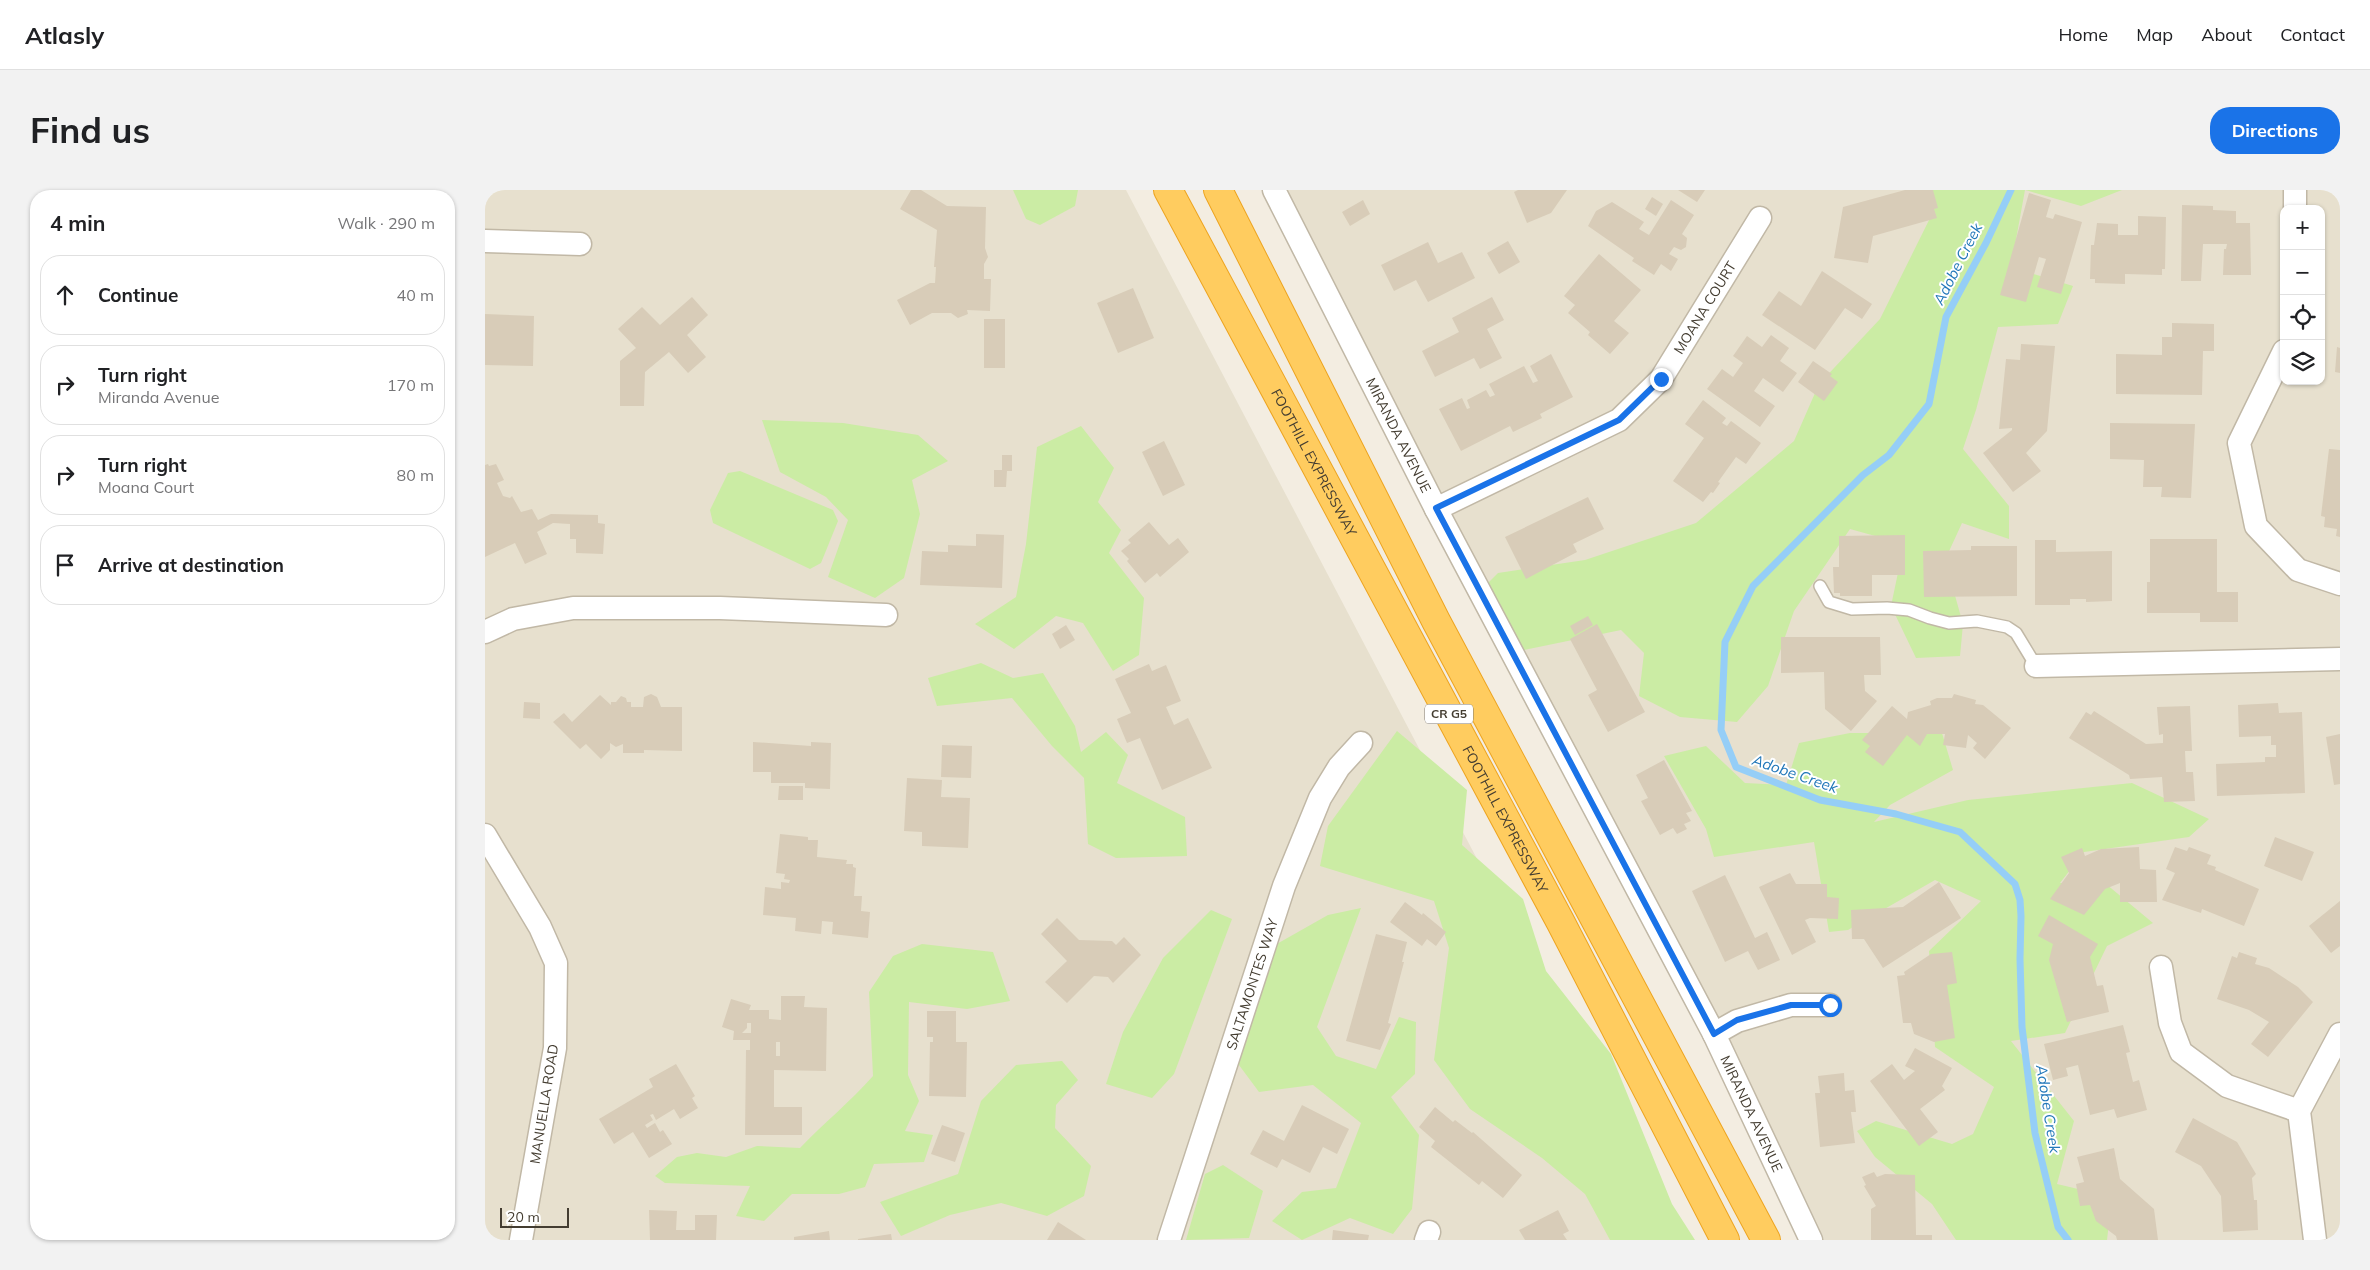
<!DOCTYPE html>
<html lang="en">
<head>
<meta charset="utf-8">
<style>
	body { margin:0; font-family:Mulish,sans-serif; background:#f2f2f2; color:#202124 }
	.controls { position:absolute; right:15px; top:15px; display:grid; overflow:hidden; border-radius:10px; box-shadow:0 1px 4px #0004 }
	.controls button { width:45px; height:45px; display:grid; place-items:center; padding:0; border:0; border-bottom:1px solid #e0e0e0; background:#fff; color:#202124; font:25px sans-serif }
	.scale { position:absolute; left:15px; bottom:12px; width:69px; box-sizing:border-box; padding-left:5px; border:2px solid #443d31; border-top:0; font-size:14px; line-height:18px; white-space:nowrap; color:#443d31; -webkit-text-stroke:4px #fff; paint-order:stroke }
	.stop { position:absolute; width:15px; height:15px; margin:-11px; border:4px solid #1a73e8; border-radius:50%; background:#fff }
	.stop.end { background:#1a73e8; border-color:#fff; box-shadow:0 1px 5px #0008 }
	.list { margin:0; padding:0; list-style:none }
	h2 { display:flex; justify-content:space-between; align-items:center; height:65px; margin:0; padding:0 20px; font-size:21px }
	h2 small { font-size:16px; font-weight:400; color:#757577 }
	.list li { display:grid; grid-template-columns:32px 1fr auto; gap:15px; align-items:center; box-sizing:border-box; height:80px; margin:0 10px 10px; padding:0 10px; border:1px solid #e0e0e0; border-radius:20px }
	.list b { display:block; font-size:19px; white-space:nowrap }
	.list p { margin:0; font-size:16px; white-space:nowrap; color:#757577 }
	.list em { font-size:16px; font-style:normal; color:#757577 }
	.icon { flex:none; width:28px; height:28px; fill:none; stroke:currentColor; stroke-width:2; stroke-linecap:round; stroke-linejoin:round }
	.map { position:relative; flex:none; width:1855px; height:1050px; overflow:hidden; border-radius:20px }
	header { display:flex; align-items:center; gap:30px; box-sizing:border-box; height:70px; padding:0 25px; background:#fff; border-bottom:1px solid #e0e0e0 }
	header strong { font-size:24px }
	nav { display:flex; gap:28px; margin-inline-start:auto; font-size:18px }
	.intro { display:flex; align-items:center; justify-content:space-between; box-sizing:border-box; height:120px; padding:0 30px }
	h1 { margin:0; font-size:35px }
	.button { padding:12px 22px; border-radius:20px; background:#1a73e8; color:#fff; font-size:18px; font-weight:700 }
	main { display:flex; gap:30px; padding:0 30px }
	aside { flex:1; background:#fff; border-radius:20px; box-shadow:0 1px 4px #0004 }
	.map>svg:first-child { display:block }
	.residential { fill:#e7e0ce; fill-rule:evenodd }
	.green { fill:#cbeca4 }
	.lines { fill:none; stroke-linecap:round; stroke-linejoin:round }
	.stream { stroke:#95cef7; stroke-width:7 }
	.building { fill:#d8ccb8; fill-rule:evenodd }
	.lane-casing { stroke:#c1b8a6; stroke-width:14 }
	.street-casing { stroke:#c1b8a6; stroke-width:25 }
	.highway-casing { stroke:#eda420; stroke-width:30 }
	.lane { stroke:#fff; stroke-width:11 }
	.street { stroke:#fff; stroke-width:22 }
	.highway { stroke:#ffcc5f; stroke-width:28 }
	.route { stroke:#1a73e8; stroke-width:6 }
	.labels { text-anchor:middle; stroke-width:4; stroke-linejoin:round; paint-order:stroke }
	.shield { fill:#fff; stroke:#7c776f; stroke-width:1 }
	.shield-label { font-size:12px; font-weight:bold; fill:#443d31 }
	.street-label { font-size:14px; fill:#443d31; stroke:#fff }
	.water-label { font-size:15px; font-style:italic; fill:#2177b9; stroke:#fff }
</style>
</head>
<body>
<header>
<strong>Atlasly</strong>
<nav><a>Home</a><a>Map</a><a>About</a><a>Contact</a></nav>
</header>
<div class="intro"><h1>Find us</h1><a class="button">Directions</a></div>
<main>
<aside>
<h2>4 min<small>Walk · 290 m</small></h2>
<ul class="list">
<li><svg class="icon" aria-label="ahead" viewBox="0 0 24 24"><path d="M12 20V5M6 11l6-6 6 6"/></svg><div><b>Continue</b></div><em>40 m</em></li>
<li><svg class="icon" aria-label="right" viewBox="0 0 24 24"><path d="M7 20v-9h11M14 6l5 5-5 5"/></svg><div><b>Turn right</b><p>Miranda Avenue</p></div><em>170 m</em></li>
<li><svg class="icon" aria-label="right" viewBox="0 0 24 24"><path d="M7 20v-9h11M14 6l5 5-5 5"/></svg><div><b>Turn right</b><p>Moana Court</p></div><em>80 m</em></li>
<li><svg class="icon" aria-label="arrive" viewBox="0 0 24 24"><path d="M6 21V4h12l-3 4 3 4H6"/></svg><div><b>Arrive at destination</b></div></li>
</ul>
</aside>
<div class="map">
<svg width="1855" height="1050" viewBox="0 0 1855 1050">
	<rect width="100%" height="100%" fill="#f3ede1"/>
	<g class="residential">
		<path d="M0,0H641L1192,1050H0V636L38,693L0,632Z"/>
		<path d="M786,0H1855V1050H1333ZM1799,19H1836V191H1799Z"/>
	</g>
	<g class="green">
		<path d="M528,0H593L590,16L555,35L541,29Z"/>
		<path d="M1447,0H1637L1596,16L1540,0L1526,77L1588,96L1573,134L1513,137L1491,220L1478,259L1524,316V349L1477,333L1460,370L1478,434L1475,466L1431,468L1406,416L1419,354L1365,339L1309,421L1283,496L1252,532L1195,527L1154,506L1159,463L1136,440L1025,463L995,401L1013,383L1100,370L1211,333L1309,251L1334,194L1395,129L1449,20Z"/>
		<path d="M277,230L358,233L433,245L463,271L427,290L435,324L419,388L390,408L343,387L363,330L341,307L295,282Z"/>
		<path d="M596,236L629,278L613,312L636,340L624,363L659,408L654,465L628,481L598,433L571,426L529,459L490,434L531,407L541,354L552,257Z"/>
		<path d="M255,281L348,320L353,331L336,373L325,379L228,333L225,320L243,283Z"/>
		<path d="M496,473L528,488L558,483L590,536L596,562L621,542L643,565L632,593L700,627L702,666L631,668L603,654L599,588L567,556L527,508L452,516L443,488Z"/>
		<path d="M912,541L982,600L977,655L1038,709L1061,781L1126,864L1187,1014L1210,1050H1125L1100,1004L1057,968L985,919L949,870L964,758L949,711L835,676L843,636Z"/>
		<path d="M1365,543H1457L1468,580L1405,615L1389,632L1483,610L1647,593L1724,629L1704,647L1599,662L1575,693L1621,694L1668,733L1622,756L1580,843L1526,851L1589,931L1572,994L1627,1007L1622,1050H1471L1447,1014L1390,967L1372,941L1391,931L1467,954L1488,944L1509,897L1450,857L1444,761L1496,711L1450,690L1363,740L1344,742L1329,652L1229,667L1221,639L1179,566L1221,556L1260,593L1301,595L1314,553Z"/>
		<path d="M876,718L832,837L851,866L891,879L914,827L931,832L930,884L906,907L934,945L927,1019L908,1044L865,1028L817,1050L787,1031L817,1002L851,998L876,933L828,895L774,902L751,871L790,755L843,725Z"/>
		<path d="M726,720L747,729L689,884L667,908L621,894L638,842L678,768Z"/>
		<path d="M437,754L508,762L525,811L482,819L424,812L423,885L434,911L420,941L448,945L439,972L389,974L380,997L354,1004H307L279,1031L251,1026L265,996L180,993L170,986L192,967L212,963L241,967L272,956L315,958C339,933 365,912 388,886L384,802L408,766Z"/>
		<path d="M577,871L593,890L571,915L570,938L606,976L599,1006L562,1026L516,1013L465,1025L416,1046L395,1012L473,984L496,911L531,875Z"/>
		<path d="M738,975L778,1001L764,1048L701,1050L720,984Z"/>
	</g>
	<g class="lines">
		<path class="stream" d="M1526,0L1501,53L1461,127L1444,214L1404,265L1378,285L1268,396L1240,452L1236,540L1251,577L1335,610L1411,624L1475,642L1530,694L1535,710L1536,726L1535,769L1537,837L1550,943L1573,1037L1583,1050"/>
	</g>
	<g class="building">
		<path d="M426,0H436L462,16L501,17L500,58L503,67L499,74V89H506L505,121L482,120L483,124L473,128L466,123H447L425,135L412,110L445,93H450L451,77H449L452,40L415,19Z"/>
		<path d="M1033,0H1082L1066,23L1042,33L1029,2Z"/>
		<path d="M1193,0H1220L1212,12Z"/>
		<path d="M1420,0H1448L1453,18L1449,19L1452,28L1388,46L1383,73L1349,68L1358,17Z"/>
		<path d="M1544,3L1566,10L1561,27L1568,29L1570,24L1597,32L1576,104L1552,97L1561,69L1554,67L1541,112L1515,105Z"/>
		<path d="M1167,7L1178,14L1171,26L1160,19Z"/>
		<path d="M878,10L885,24L865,36L857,22Z"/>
		<path d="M1186,10L1209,25L1197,44L1202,48L1201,57L1196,60L1189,57L1184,64L1193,69L1186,81L1176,74L1169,85L1147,71L1149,68L1103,36L1111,21L1127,12L1159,32L1154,39L1164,45Z"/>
		<path d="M1697,15L1728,16V20L1751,21V33H1765L1766,85H1738L1739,59H1741L1742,54H1718L1716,91H1696Z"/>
		<path d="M1653,26L1681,27L1680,79H1677V85L1640,84V94L1610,93V89H1605L1606,55H1609L1612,33L1633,34V45H1653Z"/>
		<path d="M1023,51L1035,72L1014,84L1002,63Z"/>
		<path d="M943,52L953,73L977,62L990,88L943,112L931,90L909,101L896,75Z"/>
		<path d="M1114,64L1156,100L1129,131L1144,143L1125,164L1103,145L1105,142L1083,123L1090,115L1079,106Z"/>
		<path d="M1337,81L1387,114L1377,129L1360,118L1330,160L1277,125L1294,101L1316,116Z"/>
		<path d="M648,98L669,148L633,163L612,113Z"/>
		<path d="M207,107L223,125L202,145L221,167L203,183L184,162L160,182L159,216H135V171L151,158L133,139L157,117L175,135Z"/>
		<path d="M1007,107L1019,130L1002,139L1017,168L995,179L989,168L950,187L937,161L974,142L967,128Z"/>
		<path d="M0,124L49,126L48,176L0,175Z"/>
		<rect x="499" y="129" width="21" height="49"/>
		<path d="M1687,133L1729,134V161H1718L1717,205L1631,204V164L1677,165V147H1687Z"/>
		<path d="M1286,145L1304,158L1295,171L1312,183L1298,202L1278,188L1269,201L1290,216L1275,237L1222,199L1237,179L1248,187L1258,173L1248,166L1262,146L1277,157Z"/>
		<path d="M1536,154L1570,156L1562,241L1541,263L1556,281L1528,302L1498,263L1527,240V238L1514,239L1521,169L1535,170Z"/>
		<path d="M1852,157L1855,158V183L1850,182Z"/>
		<path d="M1066,164L1088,207L1055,224L1057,228L1028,242L1025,236L976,261L954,219L977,208L982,219L985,218L982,210L1001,200L1005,207L1010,205L1004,194L1039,176L1048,193L1053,191L1045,176Z"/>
		<path d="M1328,171L1347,184L1345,186L1353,192L1339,211L1313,192Z"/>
		<path d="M1218,210L1241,228L1237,233L1242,236L1246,231L1276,253L1261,274L1251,267L1233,292L1235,293L1228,303L1226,302L1218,312L1188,291L1219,248L1200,234Z"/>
		<path d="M1625,233L1710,234L1706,308L1676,307L1677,297H1658L1659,270L1625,269Z"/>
		<path d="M679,251L700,295L678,306L657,262Z"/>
		<path d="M1844,259L1855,260V347L1851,346L1852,339L1839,337L1840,327L1836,326Z"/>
		<path d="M517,265H527V281H522L521,297H509V280H517Z"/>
		<path d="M3,274L4,276L11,274L19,290L12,293L18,306L25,308L27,306L36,322L47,319L53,330L66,324L113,325V333L120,334L118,364L91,363V349H85V334L68,333L52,342L62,364L40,374L30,353L0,367V275Z"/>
		<path d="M1103,307L1119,339L1088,354L1092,362L1041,389L1020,347Z"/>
		<path d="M664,332L684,355L693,348L704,362L675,387L672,383L660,393L642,371L644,369L636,361L646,353L643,350Z"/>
		<path d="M491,344L519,345L517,398L435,395L437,361L463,362V355L491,356Z"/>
		<path d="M1420,345V385H1387V406H1355V403H1349L1348,377H1354V346Z"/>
		<path d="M1665,349H1732V402H1753V432H1715V423H1662V392H1665Z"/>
		<path d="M1550,350H1571V362L1627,361V411L1601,412V409H1585V415H1550Z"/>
		<path d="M1486,356H1532V406L1439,407L1438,361L1486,360Z"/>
		<path d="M1103,426L1108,435L1090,445L1085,436Z"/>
		<path d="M1112,434L1160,522L1123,542L1103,505L1112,500L1085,449Z"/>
		<path d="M581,435L590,450L575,459L567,444Z"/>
		<path d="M1296,447H1395L1396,485H1379L1380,501L1392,511L1366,541L1340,519L1339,482L1296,483Z"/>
		<path d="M664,474L667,481L681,475L696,511L681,517L689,535L703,528L727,578L677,600L655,548L642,553L632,529L646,523L630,489Z"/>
		<path d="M166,504L172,507L176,517H197V561L159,560V563H138V554L131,557L125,553V560L116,569L101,554L95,559L68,532L79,523L87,532L115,505L126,515V512H131L136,506L141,508L142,512H146V517H158L159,507Z"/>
		<path d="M1469,504L1491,510L1490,514L1498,515L1526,538L1500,569L1488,558L1492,553L1483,545L1481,558L1458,555L1460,544H1442L1435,556L1422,545L1398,576L1380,562L1385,556L1377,550L1407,516L1422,529L1423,522L1446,515L1445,511L1452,508H1467Z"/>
		<path d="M39,512L55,513V529L38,528Z"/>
		<path d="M1793,513L1794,523L1817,522L1820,603L1732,606L1731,574L1780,572V567H1791V555H1786V546L1754,547L1753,515Z"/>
		<path d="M1705,516L1707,561H1700L1701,582H1708L1710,611L1679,612L1677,587L1645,589L1644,585L1584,548L1601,522L1606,525L1609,521L1661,554L1678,553V544L1674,545L1672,517Z"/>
		<path d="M1855,544V594L1849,595L1841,547Z"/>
		<path d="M268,552L326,556V552L346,553L345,599L320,598V593H286V582H268Z"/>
		<path d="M457,555L487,556L486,588L456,587Z"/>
		<path d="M1179,570L1207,621L1201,623L1206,631L1199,634L1202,639L1192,644L1188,638L1175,645L1156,611L1163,608L1151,585Z"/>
		<path d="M422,588L457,590L456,607L485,608L483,658L437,656V642L419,641Z"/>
		<path d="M294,596H318V610H293Z"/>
		<path d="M295,644L323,647V650H333L332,667L362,670L361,674H368V677L371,678L369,706H377L376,721L385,722L383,748L347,744L348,732L337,731L336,744L310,741L311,728L278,725L280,697L296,699V692L304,693L305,690L299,689L300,684L291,683Z"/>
		<path d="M1790,647L1829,662L1817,691L1779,676Z"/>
		<path d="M1654,657L1655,679L1671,680L1672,712H1635V693L1620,699L1599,725L1565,709L1584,683L1576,667L1597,658L1600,666L1616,659Z"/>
		<path d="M1690,657L1702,661L1704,657L1726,665L1722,674L1731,677L1730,680L1774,699L1759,736L1717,719L1716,723L1677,710L1690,683L1681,679Z"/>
		<path d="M1305,683L1311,694H1342V707L1354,708L1353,729L1325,728L1320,730L1331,752L1307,765L1274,697Z"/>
		<path d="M1240,685L1270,748L1282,742L1295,770L1273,780L1263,761L1240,772L1207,701Z"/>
		<path d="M1454,692L1476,728L1398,778L1379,749H1367L1366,720L1418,717Z"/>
		<path d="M1855,711V756L1846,763L1824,736Z"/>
		<path d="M920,712L937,725L938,723L961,742L951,756L942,749L937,756L905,732Z"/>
		<path d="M1564,725L1613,754L1605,767L1612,796L1618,795L1624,822L1582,832L1564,770L1568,754L1553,746Z"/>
		<path d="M572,728L594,750L627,751L631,755L639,747L656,765L628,793L623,787L609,786L582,813L560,792L582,771L556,744Z"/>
		<path d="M891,744L922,752L917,772H919L903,833L906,834L895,860L861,851Z"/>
		<path d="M1467,762L1472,793L1462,795L1470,848L1449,852L1429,844L1426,833H1418L1412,786L1420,785L1419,782L1446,764Z"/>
		<path d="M1754,762L1772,768L1770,774L1784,778L1813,797L1828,812L1783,867L1766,854L1784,832L1764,820L1732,809L1747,766L1752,768Z"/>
		<path d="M296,806H320L319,817L342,818L341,881L289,880V917H317V945H260L261,860H265V850H248L249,841L237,837L246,809L266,815L264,820H284V829L296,830ZM262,833H266V843H257L262,838ZM291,852H295V866H291Z"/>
		<path d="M442,821H471V852H482L481,907L444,906L445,852H448V847H442Z"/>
		<path d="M1638,835L1645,862L1641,863L1648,892L1654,890L1662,920L1632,928L1629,919L1605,925L1593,875L1581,878L1583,886L1568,890L1559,854Z"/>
		<path d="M1430,858L1467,878L1457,896L1460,900L1435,919L1453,942L1434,956L1385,891L1407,874L1419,890L1430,881L1420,876Z"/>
		<path d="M191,874L210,906L207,908L213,918L195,929L189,919L171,930L168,924L165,925L168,930L160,935L162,938L170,933L175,942L178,940L187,954L164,968L148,942L129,954L114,929L168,897L164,889Z"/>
		<path d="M1359,883L1360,901L1369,900L1371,922H1366L1370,953L1335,957L1330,903H1335L1333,886Z"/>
		<path d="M817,915L864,939L852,964L838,957L825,983L797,969L792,978L765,964L778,940L799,951Z"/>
		<path d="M950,917L968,932L970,930L987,943L988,942L1037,985L1018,1008L997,991L994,995L946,957L950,951L934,937Z"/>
		<path d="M1708,928L1752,952L1771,984L1767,988L1769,1010H1772L1773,1040L1738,1042L1736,1006L1716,976L1690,962Z"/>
		<path d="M457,935L480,943L470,972L446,964Z"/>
		<path d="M1629,958L1635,989L1669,1019L1673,1050H1632L1631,1046L1611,1031L1605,1015L1595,1016L1591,994L1599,992L1592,967Z"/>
		<path d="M1389,982L1392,987L1400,984L1430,985L1431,1045H1447V1050H1386V1019L1391,1016L1379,996L1381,995L1377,987Z"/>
		<path d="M164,1020L192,1021L191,1040H210V1025H232L231,1050H165Z"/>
		<path d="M1073,1020L1084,1041L1078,1044L1082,1050H1040L1034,1040Z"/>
		<path d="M573,1032L601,1050H562Z"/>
		<path d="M848,1040L884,1045L883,1050H847Z"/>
		<path d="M344,1041L345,1050H309V1047Z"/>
		<path d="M406,1044L407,1050H373V1049Z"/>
	</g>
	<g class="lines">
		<g class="lane-casing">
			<path id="lane" d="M1335,396L1344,412L1367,419L1402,418L1424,420L1445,428L1464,433L1492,431L1522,437L1531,443L1551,476"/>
		</g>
		<g class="street-casing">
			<g id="street">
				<path id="s1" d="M789,0L951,319L1229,844L1326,1050"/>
				<path d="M1810,19V0"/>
				<path d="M0,51L95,54"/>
				<path d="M1799,161L1754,253L1771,336L1813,380L1855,394"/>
				<path id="s2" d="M951,319L1134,230L1176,189L1275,28"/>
				<path d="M0,442L28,429L88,418H235L401,425"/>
				<path d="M1551,476L1855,469"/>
				<path d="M0,645L55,737L71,773L70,858L36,1050"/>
				<path d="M1676,777L1685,833L1696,862L1742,896L1814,921"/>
				<path d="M1229,844L1252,831L1306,815H1345"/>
				<path id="s3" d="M684,1050L799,696L835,608L854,577L876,553"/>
				<path d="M941,1050L944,1042"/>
				<path d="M1830,1050L1814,921L1855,844"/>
			</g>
		</g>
		<g class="highway-casing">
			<g id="highway">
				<path id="s4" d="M683,0L1076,733L1240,1050"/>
				<path d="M733,0L951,431L1281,1050"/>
			</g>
		</g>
		<use href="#lane" class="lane"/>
		<use href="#street" class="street"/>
		<use href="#highway" class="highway"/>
	</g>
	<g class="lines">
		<path class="route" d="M1176,189L1134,230L951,318L1229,844L1252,830L1306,815H1345"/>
	</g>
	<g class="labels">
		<rect class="shield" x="940" y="514.5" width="48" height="19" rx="4"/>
		<g class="shield-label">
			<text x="964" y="528">CR G5</text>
		</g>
		<g class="street-label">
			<text dy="5" stroke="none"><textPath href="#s2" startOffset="346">MOANA COURT</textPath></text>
			<text dy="5" stroke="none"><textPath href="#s1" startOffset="275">MIRANDA AVENUE</textPath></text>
			<text dy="5" stroke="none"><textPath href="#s4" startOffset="309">FOOTHILL EXPRESSWAY</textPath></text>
			<text dy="5" stroke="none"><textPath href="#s4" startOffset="714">FOOTHILL EXPRESSWAY</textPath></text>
			<text dy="5" stroke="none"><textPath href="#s3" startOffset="269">SALTAMONTES WAY</textPath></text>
			<text transform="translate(59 914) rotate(-81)" y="5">MANUELLA ROAD</text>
			<text dy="5" stroke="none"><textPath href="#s1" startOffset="1040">MIRANDA AVENUE</textPath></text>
		</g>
		<g class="water-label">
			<text transform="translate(1473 74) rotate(-63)" y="5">Adobe Creek</text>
			<text transform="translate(1310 584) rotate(19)" y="5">Adobe Creek</text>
			<text transform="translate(1563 919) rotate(81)" y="5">Adobe Creek</text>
		</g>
	</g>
</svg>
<div class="controls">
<button>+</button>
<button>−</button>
<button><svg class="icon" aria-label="locate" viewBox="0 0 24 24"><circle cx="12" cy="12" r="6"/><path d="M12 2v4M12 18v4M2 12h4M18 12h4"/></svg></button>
<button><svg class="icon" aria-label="layers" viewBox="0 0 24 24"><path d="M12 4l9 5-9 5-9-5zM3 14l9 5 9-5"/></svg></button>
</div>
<div class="scale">20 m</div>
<div class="stop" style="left:1345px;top:815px"></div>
<div class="stop end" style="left:1176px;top:189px"></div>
</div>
</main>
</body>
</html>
